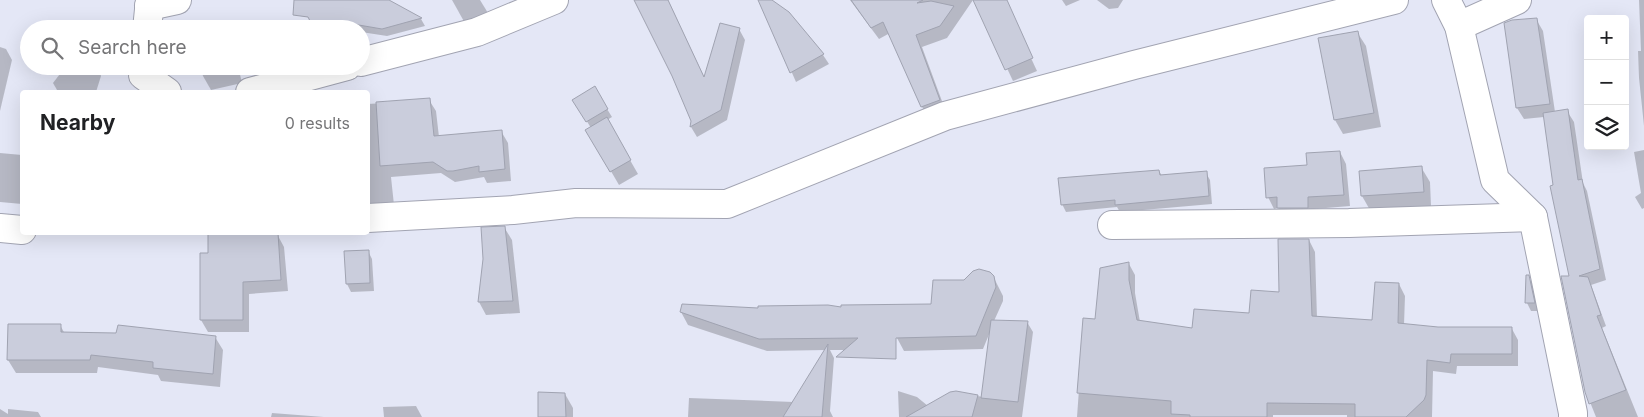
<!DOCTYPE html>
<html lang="en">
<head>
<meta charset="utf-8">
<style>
	body { margin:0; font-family:Inter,sans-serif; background:#f2f2f2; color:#202124 }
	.controls { position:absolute; right:15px; top:15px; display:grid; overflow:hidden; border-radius:5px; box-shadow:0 5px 20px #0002 }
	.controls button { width:45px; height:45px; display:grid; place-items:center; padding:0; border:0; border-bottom:1px solid #e0e0e0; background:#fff; color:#202124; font:25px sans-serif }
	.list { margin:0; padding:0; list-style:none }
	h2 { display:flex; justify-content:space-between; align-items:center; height:65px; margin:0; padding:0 20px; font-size:21px }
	h2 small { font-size:16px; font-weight:400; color:#757577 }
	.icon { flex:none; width:28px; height:28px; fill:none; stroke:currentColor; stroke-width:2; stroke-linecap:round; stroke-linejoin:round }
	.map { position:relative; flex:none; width:1644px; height:417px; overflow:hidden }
	.search { position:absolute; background:#fff; box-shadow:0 5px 20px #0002; left:20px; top:20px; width:350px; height:55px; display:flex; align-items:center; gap:12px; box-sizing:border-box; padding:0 18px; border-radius:28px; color:#757577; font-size:19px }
	.panel { position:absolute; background:#fff; box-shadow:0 5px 20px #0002; left:20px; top:90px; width:350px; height:145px; border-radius:5px }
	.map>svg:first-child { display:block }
	.shadow { fill:#0003 }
	.building { fill:#cacddc; stroke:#a0a3b1 }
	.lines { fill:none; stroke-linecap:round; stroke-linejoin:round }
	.street-casing { stroke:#a2a4b2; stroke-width:30 }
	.street { stroke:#fff; stroke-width:28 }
</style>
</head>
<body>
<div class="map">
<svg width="1644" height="417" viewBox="0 0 1644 417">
	<rect width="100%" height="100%" fill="#e4e7f6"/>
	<g class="shadow">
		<path d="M300,0H387L421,19L425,26L387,36L361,32V29H316Z"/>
		<path d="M452,0H480L488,13L466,25Z"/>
		<path d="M636,0H668L705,79L739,29L745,40L727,120L697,137L691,127L693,120L673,75Z"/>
		<path d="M760,0H769L788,13L823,55L829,64L796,82Z"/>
		<path d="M850,0H973L947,38L922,47L946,112L929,118L922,107L890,33L879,39Z"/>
		<path d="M975,0H1004L1037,71L1013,81Z"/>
		<path d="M1062,0H1080L1066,6Z"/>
		<path d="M1097,0H1123L1118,8L1109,9Z"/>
		<path d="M1639,0H1644V126L1639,78L1638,51H1641Z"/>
		<path d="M1536,19L1543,31L1555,112L1567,111L1574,122L1583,183L1587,191L1606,280L1591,285L1606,326L1602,328L1638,417H1596L1586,392L1571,278L1544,117L1524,119L1517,108Z"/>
		<path d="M1357,32L1366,46L1381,127L1343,134L1335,120L1320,39Z"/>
		<path d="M0,47L6,49L12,60L0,111Z"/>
		<path d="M66,66H98L101,76L96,92H64L57,90L53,83Z"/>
		<path d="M200,66H238L242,83L211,90L203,76Z"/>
		<path d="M594,88L612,117L607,120L638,174L619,185L587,130L591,128L574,100Z"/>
		<path d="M429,100L436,111L439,137L501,131L508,143L511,181L487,183L484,177L455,182L441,173L391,177L394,205L368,207V104Z"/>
		<path d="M1644,150V208L1642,209L1635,197L1641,193L1634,152Z"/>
		<path d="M1340,152L1346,164L1350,206L1314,209V219H1285L1278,208L1274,209L1268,197L1309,166Z"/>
		<path d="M0,153L22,155V204L0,202Z"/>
		<path d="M1421,167L1430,182L1431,206L1370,210L1362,196L1360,172Z"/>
		<path d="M1159,171L1162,176L1206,173L1210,180L1212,204L1120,212L1117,207L1066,212L1062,204Z"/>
		<path d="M504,227L512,240L520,313L486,315L479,302L484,259Z"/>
		<path d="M277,234L284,247L288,291L249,294V332H208L201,320L209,254Z"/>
		<path d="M1309,240L1315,252L1317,318L1373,321L1399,284L1405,296L1404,325L1438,328L1512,329L1518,340V366H1457L1456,374L1433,371L1432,417H1347V415H1273V417H1077L1084,319L1096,320L1129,264L1135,275V293L1140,322L1193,329L1250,315L1280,294Z"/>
		<path d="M368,251L372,259L374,291L351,292L347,284L346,252Z"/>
		<path d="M993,276L1003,296V301L994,321L1027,322L1033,332L1022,417H899L898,391L917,397L928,406L956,392L983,397L990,332L983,349L904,351L897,338L932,305L964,281Z"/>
		<path d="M1527,276L1533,284L1538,311H1531L1527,303Z"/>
		<path d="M828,307L875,350H830L834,358L830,411L833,417H688L689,398L794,402L826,350L767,351L688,325L681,312Z"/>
		<path d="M9,325H60L65,334L215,337L223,350L220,387L161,381L158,375L98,367L97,373H16L8,360Z"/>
		<path d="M565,394L573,408V417H540Z"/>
		<path d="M416,406L422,417H384L383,407Z"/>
		<path d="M0,409L8,414V409L38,412L41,417H0Z"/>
		<path d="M272,413L324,417H271Z"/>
	</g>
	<g class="building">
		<path d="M294,0H389L422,18L382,29L341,22L343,29H314L308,17L293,15Z"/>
		<path d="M634,0H668L704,77L720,23L740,28L721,110L690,127L691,121L672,76Z"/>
		<path d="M758,0H772L789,12L824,54L790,73Z"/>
		<path d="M851,0H923L917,3L931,1L954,6L940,26L916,35L940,100L921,107L883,22L871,28Z"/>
		<path d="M973,0H1007L1033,58L1005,70Z"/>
		<path d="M1537,18L1550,104L1516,108L1504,23L1512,20Z"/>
		<path d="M1358,31L1374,113L1334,120L1318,38Z"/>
		<path d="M595,86L608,109L586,122L572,100Z"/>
		<path d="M430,98L434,136L502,130L505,169L479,172V166L453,171H447L433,162L380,166L376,102Z"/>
		<path d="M1568,109L1578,180L1582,179L1600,269L1579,276L1588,277L1601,315L1597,316L1626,390L1589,404L1585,392L1561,276H1569L1550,186L1553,185L1543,113Z"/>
		<path d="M607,117L631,160L610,172L585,130Z"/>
		<path d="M1340,151L1344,195L1308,197V208H1277V197L1266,198L1264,168L1307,165L1306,153Z"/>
		<path d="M1422,166L1424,192L1361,196L1359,171Z"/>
		<path d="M1159,170L1160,175L1207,171L1209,196L1115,205V200L1061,205L1058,178Z"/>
		<path d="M505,226L513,301L478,302L483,259L481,227Z"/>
		<path d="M278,233L281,280L243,282V320H200V253H208V234Z"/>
		<path d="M1278,239H1309L1312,316L1372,320L1375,282L1399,283L1398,323L1438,327H1512V354H1451L1450,363L1427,360L1426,395L1424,400L1406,417H1355V404L1267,403V417H1190V415L1171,414V401L1077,393L1083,318L1095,319L1100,268L1129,262V280L1137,320L1192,328L1194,309L1249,313L1251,290L1279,292Z"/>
		<path d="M369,250L370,283L346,284L344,251Z"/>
		<path d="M979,269L990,272L994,276L996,287L976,336L896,338V359L836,357L858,338L759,339L680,312L682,304L758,308V306L828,305L841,307V305L931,304L933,280H964L973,271Z"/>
		<path d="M1526,275H1529L1535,303H1525Z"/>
		<path d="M991,320L1028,321L1018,402L981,398Z"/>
		<path d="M8,324H61V332L116,333L118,325L216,336L213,374L153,368V362L91,355L90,360H7Z"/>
		<path d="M828,344L822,417H783Z"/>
		<path d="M956,391L978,395L972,417H906L950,392Z"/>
		<path d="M538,392L565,393L566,417H538Z"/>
	</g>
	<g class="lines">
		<g class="street-casing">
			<g id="street">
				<path d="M1446,0L1459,26L1495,180L1533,217L1573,413V417"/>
				<path d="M149,6L177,0"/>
				<path d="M1459,26L1517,0"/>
				<path d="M147,29L150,0"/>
				<path d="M361,62L477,32L554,0"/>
				<path d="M144,66L143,75L167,92"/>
				<path d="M250,92L347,66"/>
				<path d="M368,218L513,210L576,203L727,204L945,116L1134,65L1394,0"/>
				<path d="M1112,225L1349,223L1533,217"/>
				<path d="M0,228L22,230"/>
			</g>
		</g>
		<use href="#street" class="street"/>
	</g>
</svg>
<div class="controls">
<button>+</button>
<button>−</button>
<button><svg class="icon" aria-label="layers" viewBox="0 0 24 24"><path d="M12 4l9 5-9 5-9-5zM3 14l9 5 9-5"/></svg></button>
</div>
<div class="search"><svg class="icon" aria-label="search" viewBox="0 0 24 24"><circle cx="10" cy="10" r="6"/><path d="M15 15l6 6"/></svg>Search here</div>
<section class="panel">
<h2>Nearby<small>0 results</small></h2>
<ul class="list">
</ul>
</section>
</div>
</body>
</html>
